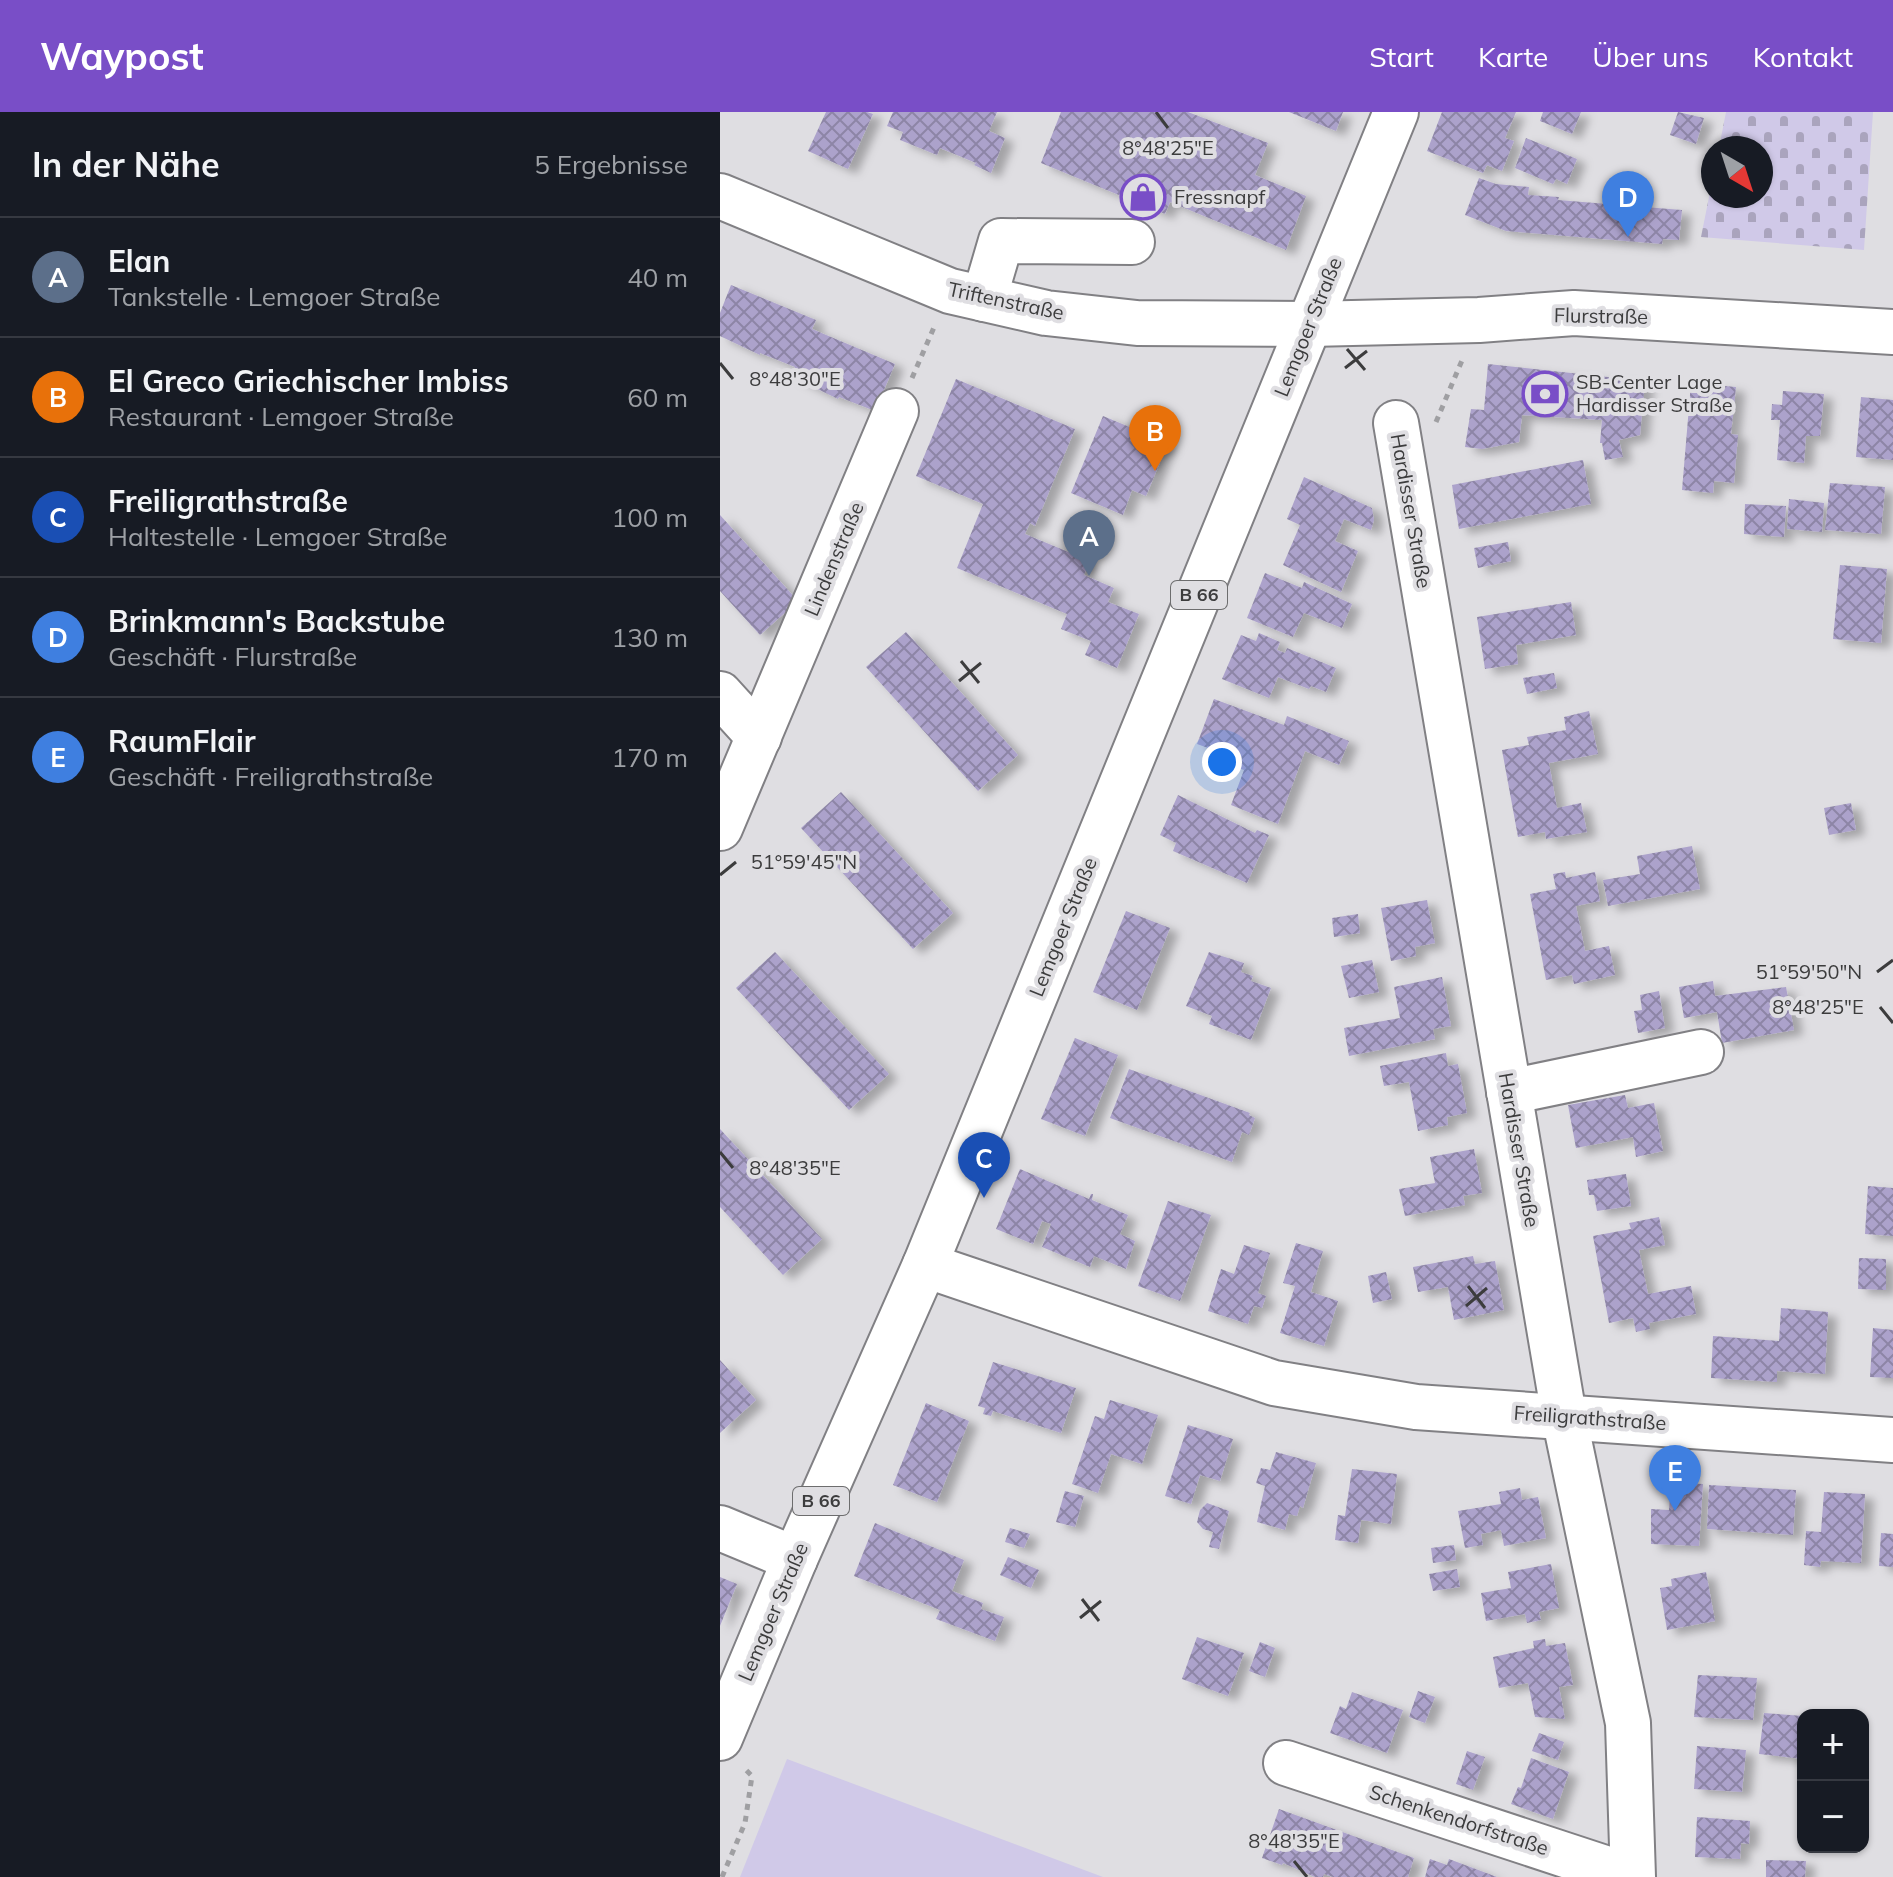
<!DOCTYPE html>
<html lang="de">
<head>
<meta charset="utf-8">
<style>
	body { margin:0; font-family:Mulish,sans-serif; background:#20242c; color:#f1f3f6 }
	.controls { position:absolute; right:24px; bottom:24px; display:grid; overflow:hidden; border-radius:16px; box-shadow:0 2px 6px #0004 }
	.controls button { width:72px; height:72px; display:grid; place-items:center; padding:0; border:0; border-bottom:2px solid #363941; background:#171b24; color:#f1f3f6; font:40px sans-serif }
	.compass { position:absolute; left:981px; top:24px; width:72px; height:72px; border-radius:50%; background:#171b24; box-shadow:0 2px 6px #0004; rotate:141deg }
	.you { position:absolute; left:502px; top:650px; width:28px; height:28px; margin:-20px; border:6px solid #fff; border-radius:50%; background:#1a73e8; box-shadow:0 0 0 12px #1a73e833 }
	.badge { display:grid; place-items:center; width:52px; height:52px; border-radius:50%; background:#794ec7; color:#fff; font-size:26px; font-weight:700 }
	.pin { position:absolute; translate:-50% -66px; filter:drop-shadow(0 2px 4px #0008) }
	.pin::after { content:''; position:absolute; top:42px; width:28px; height:24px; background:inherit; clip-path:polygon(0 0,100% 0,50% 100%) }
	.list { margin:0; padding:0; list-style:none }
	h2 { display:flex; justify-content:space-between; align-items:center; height:104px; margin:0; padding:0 32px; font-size:34px }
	h2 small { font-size:26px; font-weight:400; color:#9ea1a6 }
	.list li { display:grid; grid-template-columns:52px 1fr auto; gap:24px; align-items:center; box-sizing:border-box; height:120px; padding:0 32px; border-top:2px solid #363941 }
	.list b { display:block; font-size:30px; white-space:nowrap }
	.list p { margin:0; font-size:26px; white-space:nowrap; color:#9ea1a6 }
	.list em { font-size:26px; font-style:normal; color:#9ea1a6 }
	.map { position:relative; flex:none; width:1173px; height:1765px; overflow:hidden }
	header { display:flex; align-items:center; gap:48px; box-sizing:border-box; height:112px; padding:0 40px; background:#794ec7; color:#fff }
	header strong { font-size:38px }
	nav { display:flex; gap:44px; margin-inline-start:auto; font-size:28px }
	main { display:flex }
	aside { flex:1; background:#171b24 }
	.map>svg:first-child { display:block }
	.green { fill:#d0c9e8 }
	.cemetery { fill:url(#cemetery-stones) }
	.building { fill:url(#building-cross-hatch); filter:url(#shadow) }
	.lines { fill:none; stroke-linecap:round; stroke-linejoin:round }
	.minor-casing { stroke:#818084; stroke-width:48 }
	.major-casing { stroke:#818084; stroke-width:48 }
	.path { stroke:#9f9fa2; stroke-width:5; stroke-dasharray:6 6; stroke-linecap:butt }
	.minor { stroke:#fff; stroke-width:44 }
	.major { stroke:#fff; stroke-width:44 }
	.ticks { fill:none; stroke:#3c3c3d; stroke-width:3 }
	.labels { text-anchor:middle; stroke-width:8; stroke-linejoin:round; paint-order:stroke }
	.shield { fill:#dfdee2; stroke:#6d6d6e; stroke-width:2 }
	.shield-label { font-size:18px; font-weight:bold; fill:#3c3c3d }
	.poi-label { font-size:20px; fill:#3c3c3d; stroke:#dfdee2; text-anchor:start }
	.street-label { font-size:20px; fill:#3c3c3d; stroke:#dfdee2 }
	.ticks-label { font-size:20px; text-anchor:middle; fill:#3c3c3d; stroke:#dfdee2; stroke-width:8; stroke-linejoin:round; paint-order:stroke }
</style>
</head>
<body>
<header>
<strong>Waypost</strong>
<nav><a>Start</a><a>Karte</a><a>Über uns</a><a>Kontakt</a></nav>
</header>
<main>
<aside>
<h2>In der Nähe<small>5 Ergebnisse</small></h2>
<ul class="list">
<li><span class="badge" style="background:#5c6f8a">A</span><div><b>Elan</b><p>Tankstelle · Lemgoer Straße</p></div><em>40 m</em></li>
<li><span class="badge" style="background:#e8710a">B</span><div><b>El Greco Griechischer Imbiss</b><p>Restaurant · Lemgoer Straße</p></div><em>60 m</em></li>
<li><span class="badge" style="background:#1a4fb4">C</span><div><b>Freiligrathstraße</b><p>Haltestelle · Lemgoer Straße</p></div><em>100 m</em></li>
<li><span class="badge" style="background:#3f7fe0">D</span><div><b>Brinkmann's Backstube</b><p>Geschäft · Flurstraße</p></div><em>130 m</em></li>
<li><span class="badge" style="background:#3f7fe0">E</span><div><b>RaumFlair</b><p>Geschäft · Freiligrathstraße</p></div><em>170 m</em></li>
</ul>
</aside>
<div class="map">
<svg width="1173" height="1765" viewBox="0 0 1173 1765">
	<defs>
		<pattern id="cemetery-stones" width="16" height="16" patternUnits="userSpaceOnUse" patternTransform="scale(2)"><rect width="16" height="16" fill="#d0c9e8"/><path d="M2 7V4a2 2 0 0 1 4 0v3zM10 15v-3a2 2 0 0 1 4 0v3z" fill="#aaa4bd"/></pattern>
		<pattern id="building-cross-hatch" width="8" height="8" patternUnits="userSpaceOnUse" patternTransform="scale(2)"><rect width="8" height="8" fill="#aca2cb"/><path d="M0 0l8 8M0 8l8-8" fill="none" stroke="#8d85a6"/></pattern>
		<filter id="shadow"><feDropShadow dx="9" dy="5" stdDeviation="4" flood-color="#0004"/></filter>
	</defs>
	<rect width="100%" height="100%" fill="#dfdee2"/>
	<path class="green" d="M67,1647L383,1765H20Z"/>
	<path class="cemetery" d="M1006,0H1153L1144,138L981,125L993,65V84H1041V36H999Z"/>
	<g class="building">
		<path d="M106,0H147L153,2L128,57L88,39Z"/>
		<path d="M173,0H277L269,19L285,26L271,61L254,53L256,51L220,36L217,43L180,28L183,20L167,14Z"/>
		<path d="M341,0H468L548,31L535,63L586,84L566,138L450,90L445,102L321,51Z"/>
		<path d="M569,0H623L616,19Z"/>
		<path d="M722,0H796L785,26L794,29L782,59L767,53L763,61L707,39Z"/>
		<path d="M823,0H861L852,22L820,9Z"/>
		<path d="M958,0L984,6L976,32L950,23Z"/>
		<path d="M806,26L857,47L847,72L836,67L833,72L795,56Z"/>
		<path d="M759,66L776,72L809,75L808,83L839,85L838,88L962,98L959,128L943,127L942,132L786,119L745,103Z"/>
		<path d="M11,173L96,208L92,217L175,252L155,299L119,285L118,287L71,264L75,255L40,241V243L0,224V201Z"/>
		<path d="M768,252L925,269L920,323L899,328L903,345L885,348L882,331H880L882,308L802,303L799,330L762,337L745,335L751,297L764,298Z"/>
		<path d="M236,267L355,317L315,414L310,411L305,422L370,449L364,463L394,476L388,490L419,502L397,556L365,543L371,529L341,517L347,502L237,456L263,392L196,364Z"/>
		<path d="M971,271L1016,275L1011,322L1018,323L1014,371L994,369L993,381L962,378Z"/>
		<path d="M1063,279L1104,282L1100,324H1086L1084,351L1057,348L1060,308H1051L1052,292L1062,293Z"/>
		<path d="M1141,285L1173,288V348L1136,345Z"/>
		<path d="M383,304L448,331L426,384L412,378L403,403L351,381Z"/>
		<path d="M863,348L871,392L739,417L732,373Z"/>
		<path d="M584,365L652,396L654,408L651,418L624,407L615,429L638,439L621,480L563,453L580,413L567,407Z"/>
		<path d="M1110,371L1165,375L1161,422L1105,418Z"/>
		<path d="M1069,387L1104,391L1102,420L1067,417Z"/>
		<path d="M1025,392L1066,394L1064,425L1024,422Z"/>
		<path d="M0,403L78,489L40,523L0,479Z"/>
		<path d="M788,430L791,449L758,456L754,436Z"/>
		<path d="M1120,453L1167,457L1161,531L1113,527Z"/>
		<path d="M545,461L582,476L584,470L632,492L622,516L584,501L573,525L527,506Z"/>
		<path d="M851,490L856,523L796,533L798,552L765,557L757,505Z"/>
		<path d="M186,520L298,643L258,679L146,555Z"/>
		<path d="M539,521L560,530L557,538L565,541L567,536L616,556L606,580L591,574L589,577L558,565L549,586L502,567L521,523L536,529Z"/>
		<path d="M834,561L837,576L807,582L803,566Z"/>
		<path d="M494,587L564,613L567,604L629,629L619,653L585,639L558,712L511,693L524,658L515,655L518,647L477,632Z"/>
		<path d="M869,599L878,642L829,651L837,696L861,691L867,720L826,727L825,720L798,725L782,638L809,633L807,625L846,618L844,605Z"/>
		<path d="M121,680L233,801L193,837L81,716Z"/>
		<path d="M458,683L535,721L537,718L549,723L527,771L453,739L456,731L440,723Z"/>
		<path d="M1131,691L1136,718L1109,723L1104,696Z"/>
		<path d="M972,734L980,777L888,794L883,768L920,762L917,744Z"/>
		<path d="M845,760L846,766L875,760L880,789L856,794L865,839L889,834L895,863L854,872L852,863L826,868L810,782L836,777L833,762Z"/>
		<path d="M707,788L715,831L695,835L696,844L671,849L661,796Z"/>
		<path d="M406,799L450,816L417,898L373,880Z"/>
		<path d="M638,802L640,821L614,825L612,806Z"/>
		<path d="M55,840L169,962L129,998L16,876Z"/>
		<path d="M489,840L524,851L521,860L533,864L531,869L551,876L531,928L489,912L492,904L466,894Z"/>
		<path d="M652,848L659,880L629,886L621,854Z"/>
		<path d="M722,865L731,914L713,917L715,927L629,944L624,916L680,906L674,875Z"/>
		<path d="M993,869L995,884L1066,875L1074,918L1002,931L997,900L964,906L959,875Z"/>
		<path d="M939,879L945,916L918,921L914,899L922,898L920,883Z"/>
		<path d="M355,926L398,943L365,1024L321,1007Z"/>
		<path d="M726,941L728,954L738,952L747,1001L727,1005L728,1013L698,1019L689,970L664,974L660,954Z"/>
		<path d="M409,957L530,1001L529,1003L535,1006L529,1023L522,1020L512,1050L390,1006Z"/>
		<path d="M905,983L908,996L934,991L943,1039L916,1045L913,1025L856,1036L848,993Z"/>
		<path d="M0,1017L102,1127L63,1163L0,1095Z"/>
		<path d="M754,1037L762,1081L743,1084L745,1093L685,1104L679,1077L715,1071L710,1045Z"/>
		<path d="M300,1057L369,1087L371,1082H373L372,1088L408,1103L400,1122L415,1129L406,1157L374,1144L370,1155L322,1135L331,1112L322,1109L313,1132L276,1117Z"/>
		<path d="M906,1062L911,1094L877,1099L874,1083H869L867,1068Z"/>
		<path d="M1148,1074L1173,1076V1124L1145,1122Z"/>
		<path d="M448,1089L491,1103L460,1189L418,1174Z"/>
		<path d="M939,1105L945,1133L919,1138L928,1182L971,1174L976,1202L929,1211L930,1217L916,1220L913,1206L889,1211L873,1124L911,1117L909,1111Z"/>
		<path d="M576,1131L603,1139L591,1180L618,1189L604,1234L560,1221L575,1174L563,1171Z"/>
		<path d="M524,1133L550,1141L538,1181L546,1184L542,1196L534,1194L528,1212L488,1199L501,1157L514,1162Z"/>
		<path d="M753,1144L755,1152L775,1149L784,1198L734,1208L728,1175L698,1180L693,1155Z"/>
		<path d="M1139,1146L1166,1147V1178L1138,1177Z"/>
		<path d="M666,1160L672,1187L653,1191L648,1164Z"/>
		<path d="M1061,1196L1108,1200L1105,1262L1057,1259V1270L991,1266L993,1224L1059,1229Z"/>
		<path d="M1153,1216L1173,1218V1266L1150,1265Z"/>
		<path d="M0,1248L36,1288L0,1321Z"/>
		<path d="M273,1250L356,1276L341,1321L273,1299L271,1304L263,1302L265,1296L258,1294Z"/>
		<path d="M390,1288L438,1303L422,1352L391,1342L378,1381L352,1372L375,1304L384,1307Z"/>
		<path d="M206,1291L249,1309L217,1390L173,1373Z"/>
		<path d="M468,1313L513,1327L500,1369L480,1363L471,1392L445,1384Z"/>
		<path d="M556,1340L596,1351L583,1396L580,1394L577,1404L569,1402L565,1418L537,1410L545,1374L536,1371L541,1356L550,1358Z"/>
		<path d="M632,1357L677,1362L671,1412L641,1408L638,1431L615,1428L618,1403L625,1404Z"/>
		<path d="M951,1370L983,1372L979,1434L931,1432V1397L949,1398Z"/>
		<path d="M989,1373L1076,1378L1073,1423L987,1417Z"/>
		<path d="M800,1376L802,1388L818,1385L826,1426L784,1434L781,1418L761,1422L763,1433L745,1436L738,1399L781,1392L779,1380Z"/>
		<path d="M345,1379L364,1384L355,1415L336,1410Z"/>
		<path d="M1104,1380L1145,1382L1141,1451L1101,1449L1100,1455L1084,1453L1086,1419L1101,1420Z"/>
		<path d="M487,1391L509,1399L499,1437L489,1435L493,1420L483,1417L477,1410L480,1398Z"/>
		<path d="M155,1411L244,1448L232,1479L263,1491L261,1497L284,1505L275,1529L216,1507L220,1498L134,1464Z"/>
		<path d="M290,1416L310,1422L304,1436L285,1430Z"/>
		<path d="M1161,1421L1173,1422V1455L1159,1454Z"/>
		<path d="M734,1433L736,1448L713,1451L711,1436Z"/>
		<path d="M288,1445L319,1458L311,1476L280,1463Z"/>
		<path d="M831,1452L839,1496L819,1500L821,1508L807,1511L805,1502L766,1509L761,1481L791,1476L788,1460Z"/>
		<path d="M737,1457L740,1475L713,1479L709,1462Z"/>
		<path d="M986,1460L995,1509L947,1518L940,1476L952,1474L951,1467Z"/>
		<path d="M0,1465L17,1472L0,1514Z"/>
		<path d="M477,1525L524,1541L508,1584L462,1567Z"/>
		<path d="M825,1527L826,1534L845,1531L853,1573L839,1575L845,1607L815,1605L808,1571L779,1576L773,1545L814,1536L813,1529Z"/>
		<path d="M540,1530L555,1536L545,1565L529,1559Z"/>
		<path d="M978,1563L1037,1566L1033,1608L974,1605Z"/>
		<path d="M698,1579L715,1585L705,1611L689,1605Z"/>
		<path d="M632,1580L683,1598L667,1641L610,1621L620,1594L626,1597Z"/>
		<path d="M1044,1601L1083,1604V1647L1039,1642Z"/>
		<path d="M819,1621L844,1630L838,1648L812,1639Z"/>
		<path d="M977,1634L1026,1638L1022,1680L974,1677Z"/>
		<path d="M747,1639L765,1645L753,1678L736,1672Z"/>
		<path d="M811,1646L849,1660L833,1707L791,1692L798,1675L801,1676Z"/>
		<path d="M559,1697L694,1746L688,1765H613L604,1762L603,1765H595L563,1751L562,1753L542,1746Z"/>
		<path d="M977,1705L1030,1709L1029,1732L1021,1731L1020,1747L975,1745Z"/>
		<path d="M710,1747L727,1753L729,1747L777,1765H705Z"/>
		<path d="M1046,1748L1086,1749L1085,1765H1046Z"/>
	</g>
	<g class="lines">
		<g class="minor-casing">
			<g id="minor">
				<path d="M0,84L230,179L326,201L417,211L590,212L759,208L854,201L1173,220"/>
				<path d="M264,187L281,129L412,130"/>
				<path d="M676,311L844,1304L908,1611L913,1765"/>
				<path d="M0,582L39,625"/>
				<path d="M0,716L176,299"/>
				<path d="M789,980L981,940"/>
				<path d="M205,1153L554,1271L696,1295L1173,1328"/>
				<path d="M0,1416L75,1447"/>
				<path d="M566,1651L912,1765"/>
			</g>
		</g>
		<g class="major-casing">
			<path id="major" d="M0,1626L75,1447L205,1153L676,0"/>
		</g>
		<g class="path">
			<path d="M192,266L215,213"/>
			<path d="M716,310L743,246"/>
			<path d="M2,1765L25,1711L32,1664L23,1655"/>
		</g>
		<use href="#minor" class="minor"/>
		<use href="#major" class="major"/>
	</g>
	<path class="ticks" d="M436,0L448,16M627,237L645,258M0,251L13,267M625,256L647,239M241,549L259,571M239,569L261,551M0,763L16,750M1157,860L1173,848M1160,895L1173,911M0,1040L13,1056M748,1174L765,1196M746,1194L767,1176M362,1487L379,1509M360,1506L381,1489M574,1749L587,1765"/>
	<defs>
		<g id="shop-ring" transform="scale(2.3)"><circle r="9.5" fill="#dfdee2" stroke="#794ec7" stroke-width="1.5"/><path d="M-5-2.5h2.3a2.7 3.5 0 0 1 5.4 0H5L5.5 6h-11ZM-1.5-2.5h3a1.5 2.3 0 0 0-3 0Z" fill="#794ec7"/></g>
		<g id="bank-ring" transform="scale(2.3)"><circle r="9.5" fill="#dfdee2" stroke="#794ec7" stroke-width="1.5"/><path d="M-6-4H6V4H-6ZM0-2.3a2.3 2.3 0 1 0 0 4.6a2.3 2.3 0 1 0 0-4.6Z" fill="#794ec7"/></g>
	</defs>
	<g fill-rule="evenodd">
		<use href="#shop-ring" x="423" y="85"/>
		<use href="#bank-ring" x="825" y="282"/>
	</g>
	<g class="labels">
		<g class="shield">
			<rect x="451" y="469" width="56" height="28" rx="6"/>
			<rect x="73" y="1375" width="56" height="28" rx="6"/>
		</g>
		<g class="shield-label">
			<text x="479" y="489">B 66</text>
			<text x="101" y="1395">B 66</text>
		</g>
		<g class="poi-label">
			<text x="454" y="92">Fressnapf</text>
			<text x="856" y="277">SB-Center Lage<tspan x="856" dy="23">Hardisser Straße</tspan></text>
		</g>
		<g class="street-label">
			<text transform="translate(286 189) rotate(12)" y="7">Triftenstraße</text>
			<text transform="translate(881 204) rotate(1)" y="7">Flurstraße</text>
			<text transform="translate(588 215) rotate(-68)" y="7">Lemgoer Straße</text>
			<text transform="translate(691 399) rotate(80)" y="7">Hardisser Straße</text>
			<text transform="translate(114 447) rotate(-67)" y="7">Lindenstraße</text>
			<text transform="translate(343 815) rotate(-68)" y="7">Lemgoer Straße</text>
			<text transform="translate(799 1038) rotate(80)" y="7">Hardisser Straße</text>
			<text transform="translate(870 1306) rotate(4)" y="7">Freiligrathstraße</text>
			<text transform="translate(53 1500) rotate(-67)" y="7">Lemgoer Straße</text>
			<text transform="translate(739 1708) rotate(18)" y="7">Schenkendorfstraße</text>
		</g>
	</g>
	<g class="ticks-label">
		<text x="448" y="43">8°48'25"E</text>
		<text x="75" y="274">8°48'30"E</text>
		<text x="84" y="757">51°59'45"N</text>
		<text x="1089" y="867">51°59'50"N</text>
		<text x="1098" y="902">8°48'25"E</text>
		<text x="75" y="1063">8°48'35"E</text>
		<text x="574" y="1736">8°48'35"E</text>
	</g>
</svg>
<div class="controls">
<button>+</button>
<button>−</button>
</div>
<svg class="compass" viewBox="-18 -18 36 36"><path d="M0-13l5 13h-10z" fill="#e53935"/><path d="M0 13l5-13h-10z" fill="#9ea1a6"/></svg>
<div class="you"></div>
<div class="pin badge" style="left:369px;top:464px;background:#5c6f8a">A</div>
<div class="pin badge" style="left:435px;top:359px;background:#e8710a">B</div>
<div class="pin badge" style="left:264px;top:1086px;background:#1a4fb4">C</div>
<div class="pin badge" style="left:908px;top:125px;background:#3f7fe0">D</div>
<div class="pin badge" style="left:955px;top:1399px;background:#3f7fe0">E</div>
</div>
</main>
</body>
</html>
